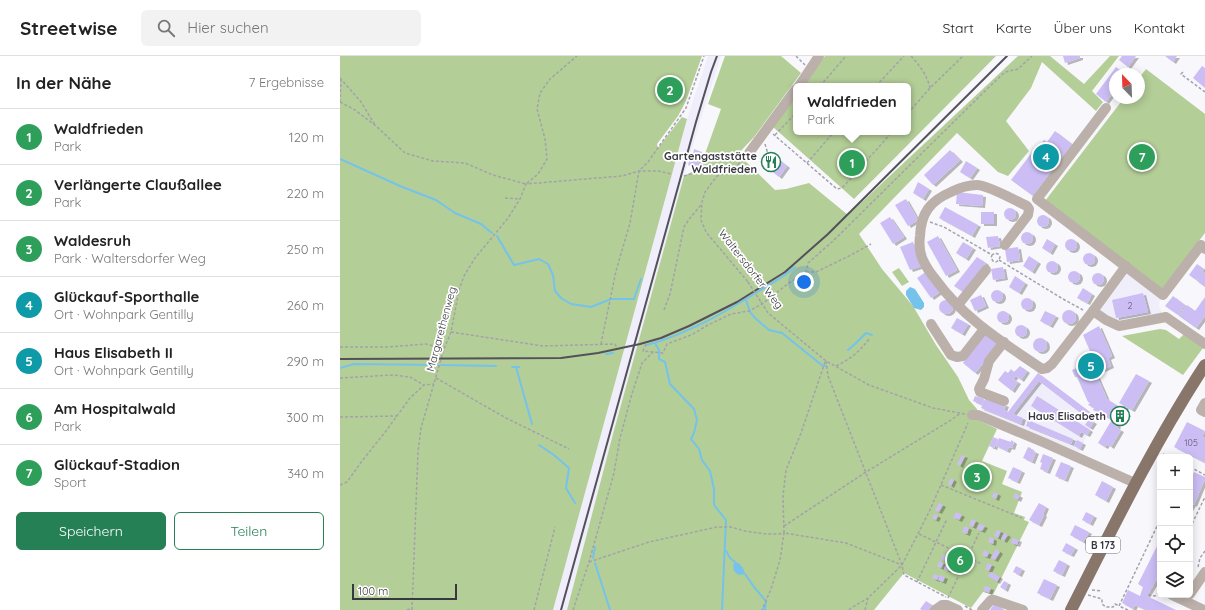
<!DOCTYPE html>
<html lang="de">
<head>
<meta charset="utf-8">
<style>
	body { margin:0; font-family:Quicksand,sans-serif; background:#f2f2f2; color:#222 }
	.controls { position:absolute; right:12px; bottom:12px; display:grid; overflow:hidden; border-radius:6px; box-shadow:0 2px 10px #0003 }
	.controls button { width:36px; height:36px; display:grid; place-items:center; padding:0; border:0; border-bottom:1px solid #e0e0e0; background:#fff; color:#222; font:20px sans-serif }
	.compass { position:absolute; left:769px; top:12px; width:36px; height:36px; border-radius:50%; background:#fff; box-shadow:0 2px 10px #0003; rotate:337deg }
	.scale { position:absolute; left:12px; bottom:10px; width:105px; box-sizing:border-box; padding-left:4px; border:2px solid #393741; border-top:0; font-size:11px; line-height:14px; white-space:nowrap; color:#393741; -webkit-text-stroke:3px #fff; paint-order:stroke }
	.you { position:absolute; left:464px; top:226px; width:14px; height:14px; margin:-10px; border:3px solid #fff; border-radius:50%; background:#1a73e8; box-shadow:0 0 0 6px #1a73e833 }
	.badge { display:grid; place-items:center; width:26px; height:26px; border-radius:50%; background:#268056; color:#fff; font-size:13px; font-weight:700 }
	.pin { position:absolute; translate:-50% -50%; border:2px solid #fff; box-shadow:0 1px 4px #0006 }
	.popup { position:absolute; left:453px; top:27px; width:118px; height:52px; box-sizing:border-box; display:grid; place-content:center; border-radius:6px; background:#fff; filter:drop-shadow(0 1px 3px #0005); font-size:13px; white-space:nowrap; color:#767676 }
	.popup b { font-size:15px; color:#222 }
	.popup::after { content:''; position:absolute; left:50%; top:100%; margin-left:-8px; border:8px solid transparent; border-top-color:#fff }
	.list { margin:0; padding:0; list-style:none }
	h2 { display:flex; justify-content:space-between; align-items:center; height:52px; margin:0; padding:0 16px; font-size:17px }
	h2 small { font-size:13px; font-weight:400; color:#767676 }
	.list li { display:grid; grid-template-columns:26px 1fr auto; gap:12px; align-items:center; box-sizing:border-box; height:56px; padding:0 16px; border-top:1px solid #e0e0e0 }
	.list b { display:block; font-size:15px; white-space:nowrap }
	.list p { margin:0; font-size:13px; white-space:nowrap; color:#767676 }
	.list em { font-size:13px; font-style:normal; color:#767676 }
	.actions { display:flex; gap:8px; padding:12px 16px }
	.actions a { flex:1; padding:9px 0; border:1px solid #268056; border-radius:6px; text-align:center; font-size:14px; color:#268056 }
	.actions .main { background:#268056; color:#fff }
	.icon { flex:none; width:22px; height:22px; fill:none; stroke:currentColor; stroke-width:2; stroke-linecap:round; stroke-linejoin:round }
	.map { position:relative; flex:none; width:865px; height:554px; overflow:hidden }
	header { display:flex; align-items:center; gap:24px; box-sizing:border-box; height:56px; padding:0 20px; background:#fff; border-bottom:1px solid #e0e0e0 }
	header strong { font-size:19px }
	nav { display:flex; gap:22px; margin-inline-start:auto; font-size:14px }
	.search { width:280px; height:36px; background:#f2f2f2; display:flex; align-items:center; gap:10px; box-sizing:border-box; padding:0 14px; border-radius:6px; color:#767676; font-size:15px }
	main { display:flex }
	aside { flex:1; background:#fff }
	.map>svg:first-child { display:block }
	.built { fill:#f1eefb }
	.green { fill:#b4ce97 }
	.water { fill:#75c3eb }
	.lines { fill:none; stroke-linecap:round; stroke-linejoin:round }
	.stream { stroke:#75c3eb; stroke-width:2 }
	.building { fill:#ccbef4; filter:url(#shadow) }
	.path { stroke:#a3a2a9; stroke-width:1.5; stroke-dasharray:3 2; stroke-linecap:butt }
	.minor { stroke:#bcb1aa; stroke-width:10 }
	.major { stroke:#89766a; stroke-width:12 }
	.rail { stroke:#53515a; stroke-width:2 }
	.path-bridge { stroke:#a3a2a9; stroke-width:1.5; stroke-dasharray:3 2; stroke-linecap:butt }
	.labels { text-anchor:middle; stroke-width:3.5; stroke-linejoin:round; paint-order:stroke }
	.number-label { font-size:9px; fill:#5e596e }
	.shield { fill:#fff; stroke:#74737a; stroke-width:1 }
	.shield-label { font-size:10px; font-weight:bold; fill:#393741 }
	.poi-label { font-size:11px; font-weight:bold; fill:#393741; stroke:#fff; text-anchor:end }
	.street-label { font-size:11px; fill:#393741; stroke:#fff }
</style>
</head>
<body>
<header>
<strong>Streetwise</strong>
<div class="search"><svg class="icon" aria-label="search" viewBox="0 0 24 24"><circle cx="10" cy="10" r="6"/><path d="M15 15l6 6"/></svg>Hier suchen</div>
<nav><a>Start</a><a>Karte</a><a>Über uns</a><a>Kontakt</a></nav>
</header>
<main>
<aside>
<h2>In der Nähe<small>7 Ergebnisse</small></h2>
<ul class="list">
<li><span class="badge" style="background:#2e9e5b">1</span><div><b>Waldfrieden</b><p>Park</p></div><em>120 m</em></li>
<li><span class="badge" style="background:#2e9e5b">2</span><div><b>Verlängerte Claußallee</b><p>Park</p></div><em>220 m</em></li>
<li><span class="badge" style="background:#2e9e5b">3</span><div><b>Waldesruh</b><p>Park · Waltersdorfer Weg</p></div><em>250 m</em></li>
<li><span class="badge" style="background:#0f9aa8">4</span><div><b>Glückauf-Sporthalle</b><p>Ort · Wohnpark Gentilly</p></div><em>260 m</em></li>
<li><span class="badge" style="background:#0f9aa8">5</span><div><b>Haus Elisabeth II</b><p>Ort · Wohnpark Gentilly</p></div><em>290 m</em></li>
<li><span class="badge" style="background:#2e9e5b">6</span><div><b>Am Hospitalwald</b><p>Park</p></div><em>300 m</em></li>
<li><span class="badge" style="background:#2e9e5b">7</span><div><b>Glückauf-Stadion</b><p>Sport</p></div><em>340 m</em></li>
</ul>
<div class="actions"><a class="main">Speichern</a><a>Teilen</a></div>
</aside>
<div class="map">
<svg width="865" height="554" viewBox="0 0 865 554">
	<defs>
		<filter id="shadow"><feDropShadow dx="3" dy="2" stdDeviation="0" flood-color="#0004"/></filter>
	</defs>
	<rect width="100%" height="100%" fill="#f8f7fc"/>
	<g class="built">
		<path d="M368,0H381L363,56L344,120L273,378L227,554H213L332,118L347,63Z"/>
		<path d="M787,218L820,242L819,250L822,257L779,266L759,255Z"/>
		<path d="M698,317L757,362L747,379L739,397L640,357L646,341L666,349L664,354L668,356Z"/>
	</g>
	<g class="green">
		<path d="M0,0H362L346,45L338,60L317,88L318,92L342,61L347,63L213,554H0Z"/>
		<path d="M385,0H441L461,17L414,81L398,98L435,134L446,133L469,127L508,159L678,0H710L744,28L770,0H779L752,35L763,46L756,55L702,6L691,32L666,65L689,95L668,120L658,116L617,77L519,178L542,213L573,250L596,289L618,321L629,344L637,353L636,363L657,373L642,405L667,415L662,428L682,436L674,457L685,461L684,464L689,466L653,539L643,536L631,552L564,517L534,554H227L273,378L344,120L360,112L381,53L368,48Z"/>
		<path d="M485,0H656L514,143L432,70L456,38V76H568V30H462Z"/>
		<path d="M806,13L865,58V177L821,234L705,145L784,42H799V22Z"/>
		<path d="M559,212L569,226L562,230L552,216Z"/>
		<path d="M820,273L826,274L839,283L844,278L863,292L843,319L782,280Z"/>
	</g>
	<g class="water">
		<path d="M570,231L575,233L584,247V251L581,254L574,252L566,239V235Z"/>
		<path d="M395,506C401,507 403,512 405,517V518L400,519C394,518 391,511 395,506Z"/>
	</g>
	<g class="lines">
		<g class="stream">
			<path d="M0,103L60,130L96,144L115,157L141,168L152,177"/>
			<path d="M157,180L174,209L199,203L208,208L213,219L215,235L221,242L231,248L251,251L271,243H294L301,223"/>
			<path d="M406,244L410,256L415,262L429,274L442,277L483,310H486"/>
			<path d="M315,287L319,294V303L325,306L330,328L354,353L357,364L354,377L351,383L359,393L362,404L370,415L374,433V449L386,464L382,554"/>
			<path d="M307,289C347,278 384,257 419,235C432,227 444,221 455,211"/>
			<path d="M508,294L515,288L526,277L532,279"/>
			<path d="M266,298L273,297"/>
			<path d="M101,309L156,310"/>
			<path d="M172,311H179"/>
			<path d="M176,311L192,368"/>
			<path d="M0,312L14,308L98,309"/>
			<path d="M199,389L214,399L229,412L226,432L235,447"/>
			<path d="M386,495L390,502L395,506"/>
			<path d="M253,502L255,491"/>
			<path d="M255,507L270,554"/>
			<path d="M405,518L414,531L425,544"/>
			<path d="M423,554L425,548"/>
			<path d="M425,554L426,545"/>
		</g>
	</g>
	<g class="building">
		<path d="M723,0H740V2L725,7Z"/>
		<path d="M782,0H796L788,11L779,4Z"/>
		<path d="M825,0H837L833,6Z"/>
		<path d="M862,10L865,12V32L853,22Z"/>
		<path d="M776,11L785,18H775V34L766,46L756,38Z"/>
		<path d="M715,75L732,88L716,110L712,120L709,118L693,140L671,124L696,91L698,92L704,84L707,86Z"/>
		<path d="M354,93L362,96L361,100L353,98Z"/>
		<path d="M610,94L620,104L593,129L584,119Z"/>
		<path d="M431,97L447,110L439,121L423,108Z"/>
		<path d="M350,102L359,104L357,112L348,109Z"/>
		<path d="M626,105L637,112L630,122L620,116Z"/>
		<path d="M578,126L589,133L583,143L573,137Z"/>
		<path d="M617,136L643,139L642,150L616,148Z"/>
		<path d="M566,143L578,164L568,170L555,149Z"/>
		<path d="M605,151L638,169L632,180L599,162Z"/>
		<circle cx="670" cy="158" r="6"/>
		<rect x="641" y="156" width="13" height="12"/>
		<circle cx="703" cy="165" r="6"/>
		<path d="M550,161L564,181L553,188L540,167Z"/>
		<circle cx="687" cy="182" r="6"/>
		<path d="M598,180L617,214L606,220L587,186Z"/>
		<path d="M658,180L660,190L648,192L646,181Z"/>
		<path d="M707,183L715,188L710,197L702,192Z"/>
		<circle cx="731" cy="189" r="6"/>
		<path d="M573,186L582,210L570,214L560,191Z"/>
		<path d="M623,186L633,192L626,203L616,197Z"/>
		<path d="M678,191L680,204L667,206L665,193Z"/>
		<circle cx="749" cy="203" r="6"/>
		<path d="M689,200L698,206L692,216L683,210Z"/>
		<path d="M637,201L646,207L623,236L614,230Z"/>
		<circle cx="712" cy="211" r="6"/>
		<path d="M857,208L864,213L862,216L864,218L865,216V231L858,226L859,224L857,223L856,224L849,219Z"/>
		<path d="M663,211L665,222L653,224L651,213Z"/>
		<path d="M587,215L601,235L591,242L577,222Z"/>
		<circle cx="734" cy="221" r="6"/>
		<circle cx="758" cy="223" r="6"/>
		<path d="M675,220L685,227L679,237L669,231Z"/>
		<path d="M743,232L752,238L747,247L737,242Z"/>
		<circle cx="657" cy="240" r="6"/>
		<path d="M803,237L808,256L776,262L772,244Z"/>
		<path d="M641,239L646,250L635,255L630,244Z"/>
		<path d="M833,240L845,249L838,259L825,250Z"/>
		<path d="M865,241V260L856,272L839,260L847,249L855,255Z"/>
		<circle cx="687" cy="248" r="6"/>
		<circle cx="606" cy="251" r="7"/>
		<circle cx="729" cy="261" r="7"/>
		<circle cx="663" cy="261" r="6"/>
		<path d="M705,255L716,260L710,270L700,265Z"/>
		<path d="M617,262L628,268L622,278L611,272Z"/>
		<circle cx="681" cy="275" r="6"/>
		<path d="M759,270L772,300L768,302L771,310L760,315V316L756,318L767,343L780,351V352L783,353L784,350L779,347L796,318L809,325L792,354L786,351L784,356L788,358L783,367L777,364L775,367L778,369L777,372L781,374L771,391L767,388L765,391L758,387L771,365L773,366L774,365L753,354L754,352L748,349L750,347L748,346L737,321H735L732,314L744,309L743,306L753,302L743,279Z"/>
		<path d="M645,276L659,288L635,317L623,307Z"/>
		<circle cx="700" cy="289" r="7"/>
		<path d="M680,310L687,315L681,324L676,320L673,323L678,326L672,335L658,324L665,315L668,317L671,313L674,316Z"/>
		<path d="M698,317L751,357L747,362L699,325L673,358L683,362L681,368L641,352L646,341L666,349L664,354L668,356Z"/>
		<path d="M635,340L644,343L642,349L633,345Z"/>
		<path d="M697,340L750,374L747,379L741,376L739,380L691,350Z"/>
		<path d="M749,363L754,366L750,372L745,369Z"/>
		<path d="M688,364L733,383L731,388L686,370Z"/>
		<path d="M847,366L865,375L862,381L865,382V407L834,391Z"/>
		<path d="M653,381L658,383L654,392L649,390Z"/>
		<path d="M659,382L671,386V384L674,386L672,392L669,391L667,395L656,390Z"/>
		<path d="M737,384L743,387L740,393L734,390Z"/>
		<path d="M688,391L691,392V394L696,396L692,406L683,402Z"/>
		<path d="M703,398L713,402L707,416L700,413L702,407L700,406Z"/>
		<path d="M622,399L625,400L620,410L617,408Z"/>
		<path d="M721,406L731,410L725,424L715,420Z"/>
		<path d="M673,411L682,415L677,426L668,422Z"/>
		<path d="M639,413L646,416L645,419L638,416Z"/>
		<path d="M854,416L865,421V426L864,425L854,449L853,448L850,453V423Z"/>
		<path d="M611,422L614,424L611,430L608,428Z"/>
		<path d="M762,425L773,431L766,445L755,439Z"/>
		<path d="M654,436L658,438L656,443L652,441Z"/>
		<path d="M675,437L680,440L678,444L673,441Z"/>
		<path d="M599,447L603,449L599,456L595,454Z"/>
		<path d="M699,447L706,451L703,458L704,459L699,469L689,464Z"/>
		<path d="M616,456L622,459L619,464L613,461Z"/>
		<path d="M746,456L754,460L750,468L742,464Z"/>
		<path d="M594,458L598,460L596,464L592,462Z"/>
		<path d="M632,463L636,465L633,471L629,469Z"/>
		<path d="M639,468L645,470L642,475L637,473Z"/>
		<path d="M735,469L749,476L743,486L730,479Z"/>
		<path d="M625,470L629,472L627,478L622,476Z"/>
		<path d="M657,474L661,475L658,482L654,480Z"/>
		<path d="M664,477L668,479L664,485L661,483Z"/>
		<path d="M650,481L654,483L653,488L648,486Z"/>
		<path d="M673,482L679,484L677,489L671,487Z"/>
		<path d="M820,484V516L819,517L816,522L817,523L807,540L836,554H806L795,549L793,553L782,547L788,534L800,540L803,531L798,528Z"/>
		<path d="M726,487L735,492L731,499L722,495Z"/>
		<path d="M656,493L660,496L655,504L651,502Z"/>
		<path d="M644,494L649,497L647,501L642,499Z"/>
		<path d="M603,498L608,500L605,505L601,503Z"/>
		<path d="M609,501L614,503L612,508L607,506Z"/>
		<path d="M719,504L727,508L722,519L713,515Z"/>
		<path d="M600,505L604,507L601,512L597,510Z"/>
		<path d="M648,507L652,509L649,515L645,513Z"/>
		<path d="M606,508L611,511L609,515L604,513Z"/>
		<path d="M676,510L682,513L679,519L673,516Z"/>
		<path d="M651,516L660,521L657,526L648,520Z"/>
		<path d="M594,518L599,520L597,524L592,522Z"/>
		<path d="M600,519L605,521L603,526L598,524Z"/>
		<path d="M704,523L717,529L710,543L697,537Z"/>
		<path d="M664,525L668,527L665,534L660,531Z"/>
		<path d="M645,530L651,532L649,537L643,534Z"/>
		<path d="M586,545L592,549L588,554H582L580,553Z"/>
		<path d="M655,547L664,554H650Z"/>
	</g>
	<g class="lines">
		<g class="path">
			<path d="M456,0L465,9"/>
			<path d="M571,0C580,10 587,19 590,32"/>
			<path d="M843,16L841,18L865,36"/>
			<path d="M0,22L21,46L35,69"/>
			<path d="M480,30L506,0"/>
			<path d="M536,30L564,0"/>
			<path d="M0,46L15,54L36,70L65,97L93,105L125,107L153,119L186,128L198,118L207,103L205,83L197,53L200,37L210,23L237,0"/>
			<path d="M0,46L1,24"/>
			<path d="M568,57L590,32L623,0"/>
			<path d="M433,78L497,133L502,132L505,129L552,76"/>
			<path d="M435,79L456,57"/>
			<path d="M425,88L428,98L426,101L427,103"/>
			<path d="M403,103L395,112L377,120L365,136L362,146L361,164L366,176L408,226"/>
			<path d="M467,107L494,76"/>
			<path d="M344,120L357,116L368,114L377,120"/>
			<path d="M165,142L180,143"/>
			<path d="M590,166L604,171L652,199L655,197L658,198L660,201L659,204L656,206L653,205L651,202L652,199"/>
			<path d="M659,204L723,243L743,254"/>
			<path d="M466,216H476L509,200L531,188"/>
			<path d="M421,246L428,257L486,305L529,329L593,352L625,358"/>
			<path d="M324,254L330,238L344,171L350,162L361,149"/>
			<path d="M111,276L203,290L275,288L277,292"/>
			<path d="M261,288L276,215L290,167L299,115L308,106L346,52L364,0"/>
			<path d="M306,288L303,295L323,297L327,288L351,279L368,269L391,258L409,255L422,248L449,227L466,216L468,207L493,185L648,32L665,16L678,13L692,0"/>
			<path d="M0,291H48L86,288L104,293"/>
			<path d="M486,305L488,320L562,509L564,519L606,541"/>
			<path d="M485,306L461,377L446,414L443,440L444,477L506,487L562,509"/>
			<path d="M496,310C512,302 519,296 530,282"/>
			<path d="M0,322L53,319L70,321L84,329"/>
			<path d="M96,322L166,362L229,393"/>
			<path d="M0,361L57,360"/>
			<path d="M823,398L829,401"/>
			<path d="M850,411L865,419"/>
			<path d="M0,429L7,426L22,405L46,375L70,342L84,329L94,328"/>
			<path d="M601,429L682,462"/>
			<path d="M444,470L526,416L611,364L621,357"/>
			<path d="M850,472L865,441"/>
			<path d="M579,478L642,508"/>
			<path d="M249,506L309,486L377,471H391L405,475L426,478H438L444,477L440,504L431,533L422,554"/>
			<path d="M858,511L860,502L865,495"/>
			<path d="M577,526L607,463"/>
			<path d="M820,533L818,537L820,538"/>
			<path d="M752,534L762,535"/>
			<path d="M748,539L762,543V548L766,551H773L775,548L779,550"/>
			<path d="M808,539L815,540L818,537"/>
			<path d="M608,542L639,477"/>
			<path d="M625,550L632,554"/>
			<path d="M67,554L72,552"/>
			<path d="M72,554L78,396L81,372L104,293L111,276L119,234L124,220L135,202L155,178L168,162L180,143L186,128L282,120L299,115H318L332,118"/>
			<path d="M194,554L215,471"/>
			<path d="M233,554L249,506L274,417L280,382L291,341L302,307L313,296"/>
			<path d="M509,554L511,552L528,542L562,509L589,456L628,367"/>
			<path d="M525,554L528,542"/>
			<path d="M788,554L779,550L820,464"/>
		</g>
		<g class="minor">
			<path d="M459,30L479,0"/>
			<path d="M766,52L697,143L823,239L861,189L865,193"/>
			<path d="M409,97L456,33"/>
			<path d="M665,189L688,159L689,153L687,150C676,145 648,129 637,129C628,129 619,132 611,136C590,145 581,157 580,180C579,188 579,196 583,204C586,211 591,218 596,224C623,262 664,287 702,313L707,312L712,308L753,255L766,264L779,270L826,261L865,288"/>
			<path d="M618,249L646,214"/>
			<path d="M753,255L786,210"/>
			<path d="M591,268L611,299L617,301L623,300L644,273"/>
			<path d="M664,345L640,336L639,333L644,323L649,305L664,286"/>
			<path d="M865,347L861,354L865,356"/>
			<path d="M632,359H638L705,387L795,427"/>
			<path d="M850,538L865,516"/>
			<path d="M832,539L864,554"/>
			<path d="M595,554L602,549H607L618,554"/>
			<path d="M642,554L651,544H654L683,554"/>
		</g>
		<path class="major" d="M731,554C773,471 814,387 865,309"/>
		<g class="rail">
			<path d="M0,303L221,302L258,297L300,288L321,282L349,270L397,246L445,216L488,178L667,0"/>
			<path d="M221,554L356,66L371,16L377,0"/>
		</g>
		<path class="path-bridge" d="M408,226L421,246"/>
	</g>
	<defs>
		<g id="restaurant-ring" transform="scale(1)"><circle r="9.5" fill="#fff" stroke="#268056" stroke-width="1.5"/><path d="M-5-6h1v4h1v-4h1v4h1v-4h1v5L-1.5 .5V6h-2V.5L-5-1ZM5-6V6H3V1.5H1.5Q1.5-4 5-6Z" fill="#268056"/></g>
		<g id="building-ring" transform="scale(1)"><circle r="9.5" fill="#fff" stroke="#268056" stroke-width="1.5"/><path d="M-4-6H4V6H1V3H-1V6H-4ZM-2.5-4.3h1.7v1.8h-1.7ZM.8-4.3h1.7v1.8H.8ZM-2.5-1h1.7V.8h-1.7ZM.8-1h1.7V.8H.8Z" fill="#268056"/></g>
	</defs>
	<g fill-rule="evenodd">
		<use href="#restaurant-ring" x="431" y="106"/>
		<use href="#building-ring" x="780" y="360"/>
	</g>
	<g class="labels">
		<g class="number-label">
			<text x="790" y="253">2</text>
			<text x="851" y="390">105</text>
		</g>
		<rect class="shield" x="746" y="481" width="34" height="16" rx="3"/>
		<g class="shield-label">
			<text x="763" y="493">B 173</text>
		</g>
		<g class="poi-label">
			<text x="417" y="104">Gartengaststätte<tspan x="417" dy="13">Waldfrieden</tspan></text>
			<text x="766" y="364">Haus Elisabeth</text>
		</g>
		<g class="street-label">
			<text transform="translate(411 213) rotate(52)" y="4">Waltersdorfer Weg</text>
			<text transform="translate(101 273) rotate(-75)" y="4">Margarethenweg</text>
		</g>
	</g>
</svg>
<div class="controls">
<button>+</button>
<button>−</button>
<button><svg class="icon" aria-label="locate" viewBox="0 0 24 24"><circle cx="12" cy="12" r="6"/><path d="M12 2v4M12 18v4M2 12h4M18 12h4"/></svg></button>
<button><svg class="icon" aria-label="layers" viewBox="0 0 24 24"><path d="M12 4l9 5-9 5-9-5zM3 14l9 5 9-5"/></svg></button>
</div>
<svg class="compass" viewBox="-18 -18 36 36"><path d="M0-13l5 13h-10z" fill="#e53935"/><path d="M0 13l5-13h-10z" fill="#767676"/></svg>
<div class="scale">100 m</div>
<div class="you"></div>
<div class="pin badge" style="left:512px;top:107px;background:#2e9e5b">1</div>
<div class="popup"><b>Waldfrieden</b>Park</div>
<div class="pin badge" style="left:330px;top:34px;background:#2e9e5b">2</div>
<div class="pin badge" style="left:637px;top:421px;background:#2e9e5b">3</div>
<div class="pin badge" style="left:706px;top:101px;background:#0f9aa8">4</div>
<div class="pin badge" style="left:751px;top:310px;background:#0f9aa8">5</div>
<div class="pin badge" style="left:620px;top:504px;background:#2e9e5b">6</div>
<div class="pin badge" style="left:802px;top:101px;background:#2e9e5b">7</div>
</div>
</main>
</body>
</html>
